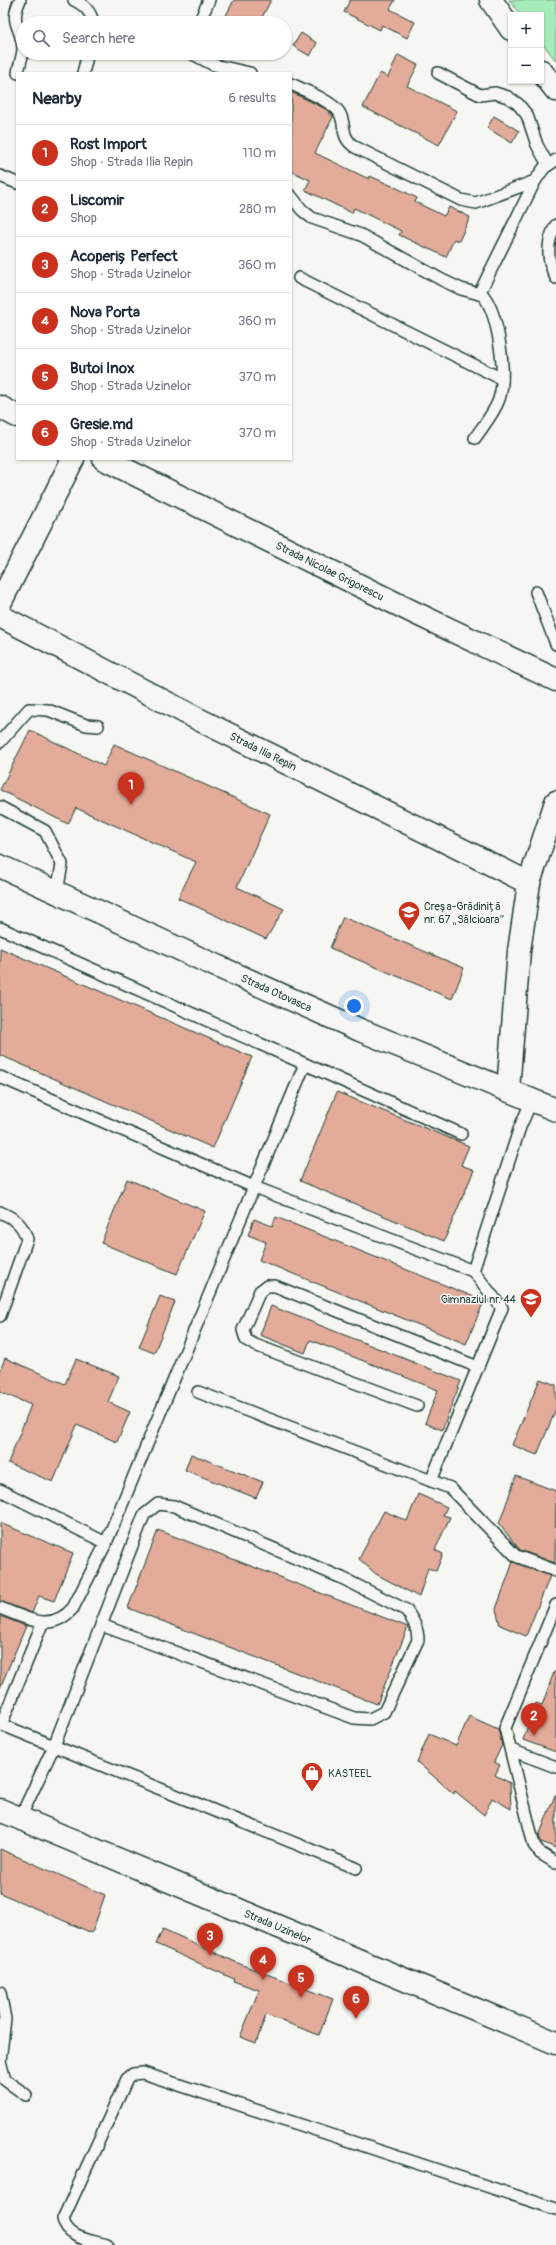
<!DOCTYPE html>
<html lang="en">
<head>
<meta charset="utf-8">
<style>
	body { margin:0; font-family:Pangolin,sans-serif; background:#f2f2f3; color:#1f2937 }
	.controls { position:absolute; right:12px; top:12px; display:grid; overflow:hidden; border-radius:0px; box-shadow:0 1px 3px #0004 }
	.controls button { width:36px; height:36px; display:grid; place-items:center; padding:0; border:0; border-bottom:1px solid #e0e1e3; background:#fff; color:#1f2937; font:20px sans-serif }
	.you { position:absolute; left:354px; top:1006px; width:14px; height:14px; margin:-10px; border:3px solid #fff; border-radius:50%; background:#1a73e8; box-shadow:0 0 0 6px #1a73e833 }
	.badge { display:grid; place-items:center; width:26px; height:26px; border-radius:50%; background:#c8321e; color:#fff; font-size:13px; font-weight:700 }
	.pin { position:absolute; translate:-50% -33px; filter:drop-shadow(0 1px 2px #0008) }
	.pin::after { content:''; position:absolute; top:21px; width:14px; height:12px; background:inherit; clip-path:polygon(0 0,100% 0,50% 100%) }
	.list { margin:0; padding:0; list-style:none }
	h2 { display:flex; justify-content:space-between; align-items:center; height:52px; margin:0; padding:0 16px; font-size:17px }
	h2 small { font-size:13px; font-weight:400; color:#747a83 }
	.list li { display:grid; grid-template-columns:26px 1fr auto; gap:12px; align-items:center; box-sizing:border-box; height:56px; padding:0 16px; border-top:1px solid #e0e1e3 }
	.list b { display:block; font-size:15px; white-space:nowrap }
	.list p { margin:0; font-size:13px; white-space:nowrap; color:#747a83 }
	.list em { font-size:13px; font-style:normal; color:#747a83 }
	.icon { flex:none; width:22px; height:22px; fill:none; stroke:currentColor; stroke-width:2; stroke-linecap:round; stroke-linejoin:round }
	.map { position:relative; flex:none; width:556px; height:2245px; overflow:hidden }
	.search { position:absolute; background:#fff; box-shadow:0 1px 3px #0004; left:16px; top:16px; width:276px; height:44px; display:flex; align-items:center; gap:10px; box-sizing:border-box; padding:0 14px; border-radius:22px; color:#747a83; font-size:15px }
	.panel { position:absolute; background:#fff; box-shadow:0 1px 3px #0004; left:16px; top:72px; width:276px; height:388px; border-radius:0px }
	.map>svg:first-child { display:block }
	.green { fill:#a5ecb9; stroke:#629476 }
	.building { fill:#e2ab9a; stroke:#1f3d34 }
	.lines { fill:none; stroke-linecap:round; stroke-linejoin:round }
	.service-casing { stroke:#1f3d34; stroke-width:14 }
	.minor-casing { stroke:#1f3d34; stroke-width:25 }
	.tertiary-casing { stroke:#1f3d34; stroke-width:25 }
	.primary-casing { stroke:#1f3d34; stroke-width:25 }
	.service { stroke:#f6f6f2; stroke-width:11 }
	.minor { stroke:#f6f6f2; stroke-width:22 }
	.tertiary { stroke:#f6f6f2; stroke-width:22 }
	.primary { stroke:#f6f6f2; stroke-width:22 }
	.labels { text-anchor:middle; stroke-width:3; stroke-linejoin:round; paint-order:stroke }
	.street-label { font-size:11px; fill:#1f3d34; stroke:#f6f6f2 }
	.poi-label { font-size:11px; fill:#1f3d34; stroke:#f6f6f2; text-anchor:start }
</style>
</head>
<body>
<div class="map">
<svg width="556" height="2245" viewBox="0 0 556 2245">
	<rect width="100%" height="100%" fill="#f6f6f2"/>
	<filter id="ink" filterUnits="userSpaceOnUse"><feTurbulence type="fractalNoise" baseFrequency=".025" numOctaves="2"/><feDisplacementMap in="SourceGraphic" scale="8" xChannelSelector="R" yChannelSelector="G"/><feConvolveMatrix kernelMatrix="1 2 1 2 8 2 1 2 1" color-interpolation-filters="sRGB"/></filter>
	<g filter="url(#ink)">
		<path class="green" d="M509,0H556V61L541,41V15H521Z"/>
		<g class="building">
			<path d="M234,0H271L259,23H222Z"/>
			<path d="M350,0H395L390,9L415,22L407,38L382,25L380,30L344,12Z"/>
			<path d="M301,33L317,43L310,56L293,46Z"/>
			<path d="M398,55L418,65L407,86L457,111L439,145L363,107L380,73L388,77Z"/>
			<path d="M291,92L326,109L333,117L315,153L369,179L370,176L399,189L417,198L415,202L444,216L449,207L470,217L459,241L454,239L446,257L399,235L401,231L354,208L352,213L305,190L310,180L291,171Z"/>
			<path d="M494,116L519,131L512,143L487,128Z"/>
			<path d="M30,730L104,766L114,744L270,814L237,887L284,909L266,939L178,898L196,862L76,808L68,824L0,790Z"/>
			<path d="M343,917L464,968L452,999L330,948Z"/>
			<path d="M0,948L252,1057L213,1148L0,1055Z"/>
			<path d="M337,1092L469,1146L461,1165L474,1170L444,1241L300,1181Z"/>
			<path d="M127,1179L205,1211L177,1274L101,1243Z"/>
			<path d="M276,1217L484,1301L466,1344L259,1260L266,1242L248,1235L254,1219L272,1226Z"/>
			<path d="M160,1296L175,1302L154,1353L139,1347Z"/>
			<path d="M271,1306L461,1381L442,1430L425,1423L438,1390L310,1340L305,1353L260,1335Z"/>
			<path d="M5,1358L65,1384L76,1359L119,1376L108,1402L130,1412L117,1442L77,1425L53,1482L8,1463L31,1405L0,1392V1371Z"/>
			<path d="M540,1379L556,1385V1409L537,1455L512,1445Z"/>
			<path d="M191,1454L263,1482L256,1498L185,1470Z"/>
			<path d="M516,1476L556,1491L555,1563L520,1550L499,1524Z"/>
			<path d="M418,1494L447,1507L443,1515L450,1517L435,1550L443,1554L436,1571L428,1568L419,1597L376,1574L359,1559L384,1511L407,1521Z"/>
			<path d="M0,1523L73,1553L54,1601L39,1596L32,1613L0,1601Z"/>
			<path d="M158,1530L408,1627L377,1704L128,1608Z"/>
			<path d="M513,1562L550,1576L526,1636L500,1625L496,1609Z"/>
			<path d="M0,1616L26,1626L0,1688Z"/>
			<path d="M554,1672H556V1752L523,1740L536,1703L542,1705Z"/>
			<path d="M469,1716L498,1729L502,1745L494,1762L500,1765L495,1775L510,1783L511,1809L492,1798L484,1815L455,1791L454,1794L417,1762L429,1734L456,1746Z"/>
			<path d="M555,1795H556V1848L541,1842L539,1836Z"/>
			<path d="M0,1849L105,1895L92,1933L0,1893Z"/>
			<path d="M163,1929L240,1964L333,1999L319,2035L266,2015L256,2043L240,2037L259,1990L233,1981L234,1979L156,1944Z"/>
		</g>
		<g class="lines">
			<g class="service-casing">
				<g id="service">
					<path d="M74,0C84,5 91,11 93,23"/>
					<path d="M199,23L209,0"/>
					<path d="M191,53L214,65L250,73"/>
					<path d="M18,73C19,65 23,56 23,48C21,25 9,24 20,0"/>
					<path d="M83,73L88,53"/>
					<path d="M438,73L480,95L495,93L508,97L518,104L527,115L537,145L548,165"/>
					<path d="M291,84C302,89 333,102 339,112C347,125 339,136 355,147L461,200L476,203L535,181"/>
					<path d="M0,176L17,183"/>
					<path d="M291,196L302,210L312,218L361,235L442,280L461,289L483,295C499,315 507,376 499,399C495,412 483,426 475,438"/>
					<path d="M556,225C546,242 547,261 556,278"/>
					<path d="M299,278L502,379"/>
					<path d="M479,294L535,181L544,168L556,160"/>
					<path d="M536,592L556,644"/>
					<path d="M0,742L29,709L48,710L86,725L98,726"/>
					<path d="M0,807L45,831L62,864L57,892"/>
					<path d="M0,928L305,1064"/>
					<path d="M0,1077L254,1187L473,1271L502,1308L431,1481"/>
					<path d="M0,1212C15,1219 22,1223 27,1239L0,1316"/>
					<path d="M473,1271L520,1127L532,1100"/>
					<path d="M198,1392L450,1488L516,1556L556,1571"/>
					<path d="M417,1406L255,1345L246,1340L243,1330L260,1291L267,1286H275L478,1367"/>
					<path d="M0,1490L106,1543"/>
					<path d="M556,1605L505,1728L534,1845L540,1853L556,1863"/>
					<path d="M0,1608C27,1618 50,1634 73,1608L106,1543L305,1064L461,1134"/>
					<path d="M101,1625L354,1718L370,1719L384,1712L418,1640C418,1628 413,1620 406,1610L342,1578L174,1506L158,1504L144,1515L54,1746L356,1868"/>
					<path d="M0,1724L54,1746L20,1818"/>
					<path d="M1,1725L42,1624"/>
					<path d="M511,1750L556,1767"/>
					<path d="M0,1992L5,2019L0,2061L5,2080L26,2095"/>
					<path d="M107,2245C90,2240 67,2239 63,2219L127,2079L133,2074L143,2073L556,2209"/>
				</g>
			</g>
			<g class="minor-casing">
				<g id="minor">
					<path d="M491,0L511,29"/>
					<path d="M541,71L556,90"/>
					<path d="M0,407L17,416"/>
					<path id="s1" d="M104,459L415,613L556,680"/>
					<path d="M0,603L73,459"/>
					<path id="s2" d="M0,616L200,720L529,883"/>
					<path d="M508,1090L519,951L529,883L556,802"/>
				</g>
			</g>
			<g class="tertiary-casing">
				<g id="tertiary">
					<path id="s3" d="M0,866L201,959L360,1030L556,1110"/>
				</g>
			</g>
			<g class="primary-casing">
				<g id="primary">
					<path id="s4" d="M0,1810L556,2043"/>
				</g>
			</g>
			<use href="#service" class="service"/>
			<use href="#minor" class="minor"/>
			<use href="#tertiary" class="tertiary"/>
			<use href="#primary" class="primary"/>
		</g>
	</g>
	<defs>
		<g id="school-pin" transform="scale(1.15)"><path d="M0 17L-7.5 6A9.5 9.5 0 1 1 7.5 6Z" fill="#c8321e" stroke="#f6f6f2"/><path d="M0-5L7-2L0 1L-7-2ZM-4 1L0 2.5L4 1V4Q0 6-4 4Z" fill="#fff"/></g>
		<g id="shop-pin" transform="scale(1.15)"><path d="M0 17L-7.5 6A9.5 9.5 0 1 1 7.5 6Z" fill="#c8321e" stroke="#f6f6f2"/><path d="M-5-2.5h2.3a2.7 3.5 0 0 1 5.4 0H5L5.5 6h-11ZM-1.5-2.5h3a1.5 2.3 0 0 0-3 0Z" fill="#fff"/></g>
	</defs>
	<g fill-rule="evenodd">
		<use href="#school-pin" x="409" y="912"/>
		<use href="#school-pin" x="531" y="1299"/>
		<use href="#shop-pin" x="312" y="1773"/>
	</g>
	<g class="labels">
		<g class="street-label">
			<text dy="4" stroke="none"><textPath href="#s1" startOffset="252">Strada Nicolae Grigorescu</textPath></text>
			<text dy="4" stroke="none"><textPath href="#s2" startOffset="296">Strada Ilia Repin</textPath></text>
			<text dy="4" stroke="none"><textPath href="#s3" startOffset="304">Strada Otovasca</textPath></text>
			<text dy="4" stroke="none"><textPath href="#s4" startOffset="301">Strada Uzinelor</textPath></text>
		</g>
		<g class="poi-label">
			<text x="424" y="910">Creșa-Grădiniță<tspan x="424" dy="13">nr. 67 „Sălcioara”</tspan></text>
			<text x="516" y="1303" text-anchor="end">Gimnaziul nr. 44</text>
			<text x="328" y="1777">KASTEEL</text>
		</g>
	</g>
</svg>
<div class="controls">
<button>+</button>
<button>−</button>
</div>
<div class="you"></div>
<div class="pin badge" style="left:131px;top:805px">1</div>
<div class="pin badge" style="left:534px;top:1736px">2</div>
<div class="pin badge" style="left:210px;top:1956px">3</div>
<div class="pin badge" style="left:263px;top:1980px">4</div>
<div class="pin badge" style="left:301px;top:1998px">5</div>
<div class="pin badge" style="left:356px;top:2019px">6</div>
<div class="search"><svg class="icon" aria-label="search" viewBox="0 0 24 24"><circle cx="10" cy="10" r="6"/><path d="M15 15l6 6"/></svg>Search here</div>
<section class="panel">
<h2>Nearby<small>6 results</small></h2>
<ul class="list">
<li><span class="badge">1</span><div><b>Rost Import</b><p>Shop · Strada Ilia Repin</p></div><em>110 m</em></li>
<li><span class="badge">2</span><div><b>Liscomir</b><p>Shop</p></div><em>280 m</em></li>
<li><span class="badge">3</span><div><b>Acoperiș Perfect</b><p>Shop · Strada Uzinelor</p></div><em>360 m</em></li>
<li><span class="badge">4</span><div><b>Nova Porta</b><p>Shop · Strada Uzinelor</p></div><em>360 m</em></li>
<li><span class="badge">5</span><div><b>Butoi Inox</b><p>Shop · Strada Uzinelor</p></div><em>370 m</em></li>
<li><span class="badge">6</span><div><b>Gresie.md</b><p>Shop · Strada Uzinelor</p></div><em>370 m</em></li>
</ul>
</section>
</div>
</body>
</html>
